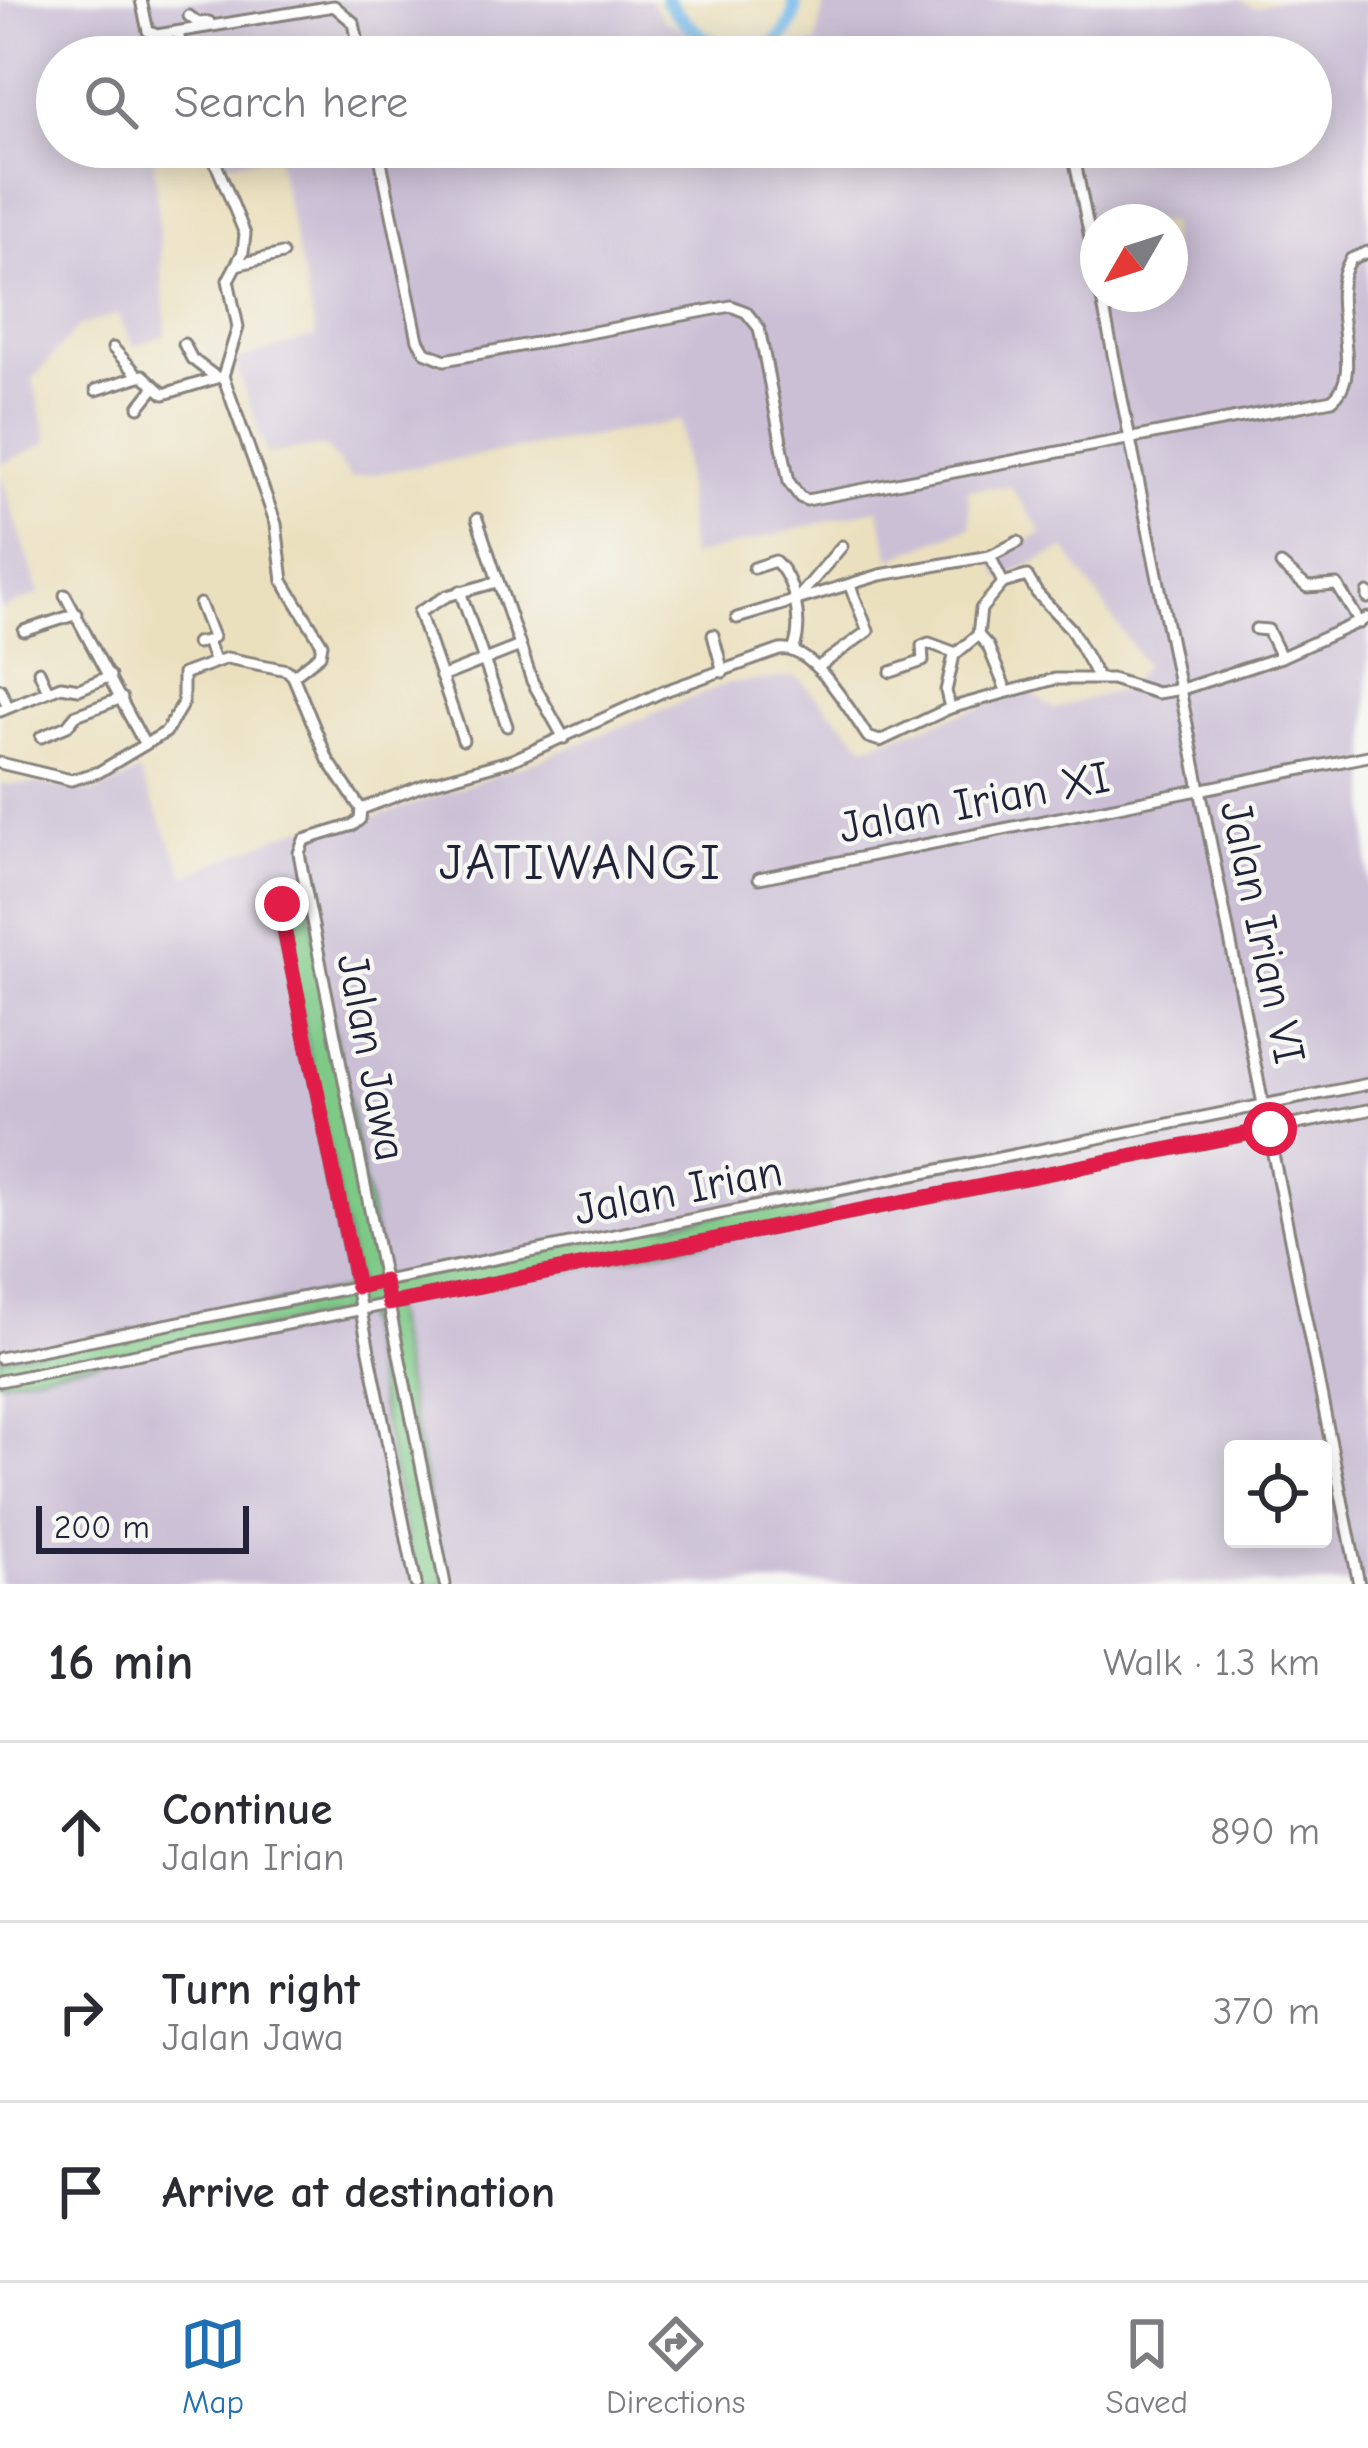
<!DOCTYPE html>
<html lang="en">
<head>
<meta charset="utf-8">
<style>
	body { margin:0; font-family:"Comic Neue",sans-serif; background:#f2f2f3; color:#2b2b33 }
	.controls { position:absolute; right:36px; bottom:36px; display:grid; overflow:hidden; border-radius:12px; box-shadow:0 6px 30px #0003 }
	.controls button { width:108px; height:108px; display:grid; place-items:center; padding:0; border:0; border-bottom:3px solid #e1e1e2; background:#fff; color:#2b2b33; font:60px sans-serif }
	.compass { position:absolute; left:1080px; top:204px; width:108px; height:108px; border-radius:50%; background:#fff; box-shadow:0 6px 30px #0003; rotate:231deg }
	.scale { position:absolute; left:36px; bottom:30px; width:213px; box-sizing:border-box; padding-left:12px; border:6px solid #22223b; border-top:0; font-size:33px; line-height:42px; white-space:nowrap; color:#22223b; -webkit-text-stroke:9px #f6f6f2; paint-order:stroke }
	.stop { position:absolute; width:36px; height:36px; margin:-27px; border:9px solid #e11d48; border-radius:50%; background:#fff }
	.stop.end { background:#e11d48; border-color:#fff; box-shadow:0 3px 12px #0008 }
	.list { margin:0; padding:0; list-style:none }
	h2 { display:flex; justify-content:space-between; align-items:center; height:156px; margin:0; padding:0 48px; font-size:51px }
	h2 small { font-size:39px; font-weight:400; color:#7c7c81 }
	.list li { display:grid; grid-template-columns:78px 1fr auto; gap:36px; align-items:center; box-sizing:border-box; height:180px; padding:0 48px; border-top:3px solid #e1e1e2 }
	.list b { display:block; font-size:45px; white-space:nowrap }
	.list p { margin:0; font-size:39px; white-space:nowrap; color:#7c7c81 }
	.list em { font-size:39px; font-style:normal; color:#7c7c81 }
	.icon { flex:none; width:66px; height:66px; fill:none; stroke:currentColor; stroke-width:2; stroke-linecap:round; stroke-linejoin:round }
	.map { position:relative; flex:none; width:1368px; height:1584px; overflow:hidden }
	.search { position:absolute; background:#fff; box-shadow:0 6px 30px #0003; left:36px; right:36px; top:36px; height:132px; display:flex; align-items:center; gap:30px; box-sizing:border-box; padding:0 42px; border-radius:66px; color:#7c7c81; font-size:45px }
	.sheet { height:696px; background:#fff }
	nav { display:flex; justify-content:space-around; align-items:center; box-sizing:border-box; height:168px; border-top:3px solid #e1e1e2; background:#fff; font-size:33px; color:#7c7c81 }
	nav a { display:grid; justify-items:center; gap:6px }
	nav .on { color:#1f6fb2 }
	.map>svg:first-child { display:block }
	.industrial { fill:#cbbfd5; fill-rule:evenodd }
	.green { fill:#7ec986; stroke:#507660; stroke-width:3 }
	.lines { fill:none; stroke-linecap:round; stroke-linejoin:round }
	.river { stroke:#76baec; stroke-width:14 }
	.minor-casing { stroke:#86817c; stroke-width:15 }
	.minor { stroke:#fff; stroke-width:9 }
	.route { stroke:#e11d48; stroke-width:15 }
	.labels { text-anchor:middle; stroke-width:9; stroke-linejoin:round; paint-order:stroke }
	.street-label { font-size:45px; fill:#22223b; stroke:#f6f6f2 }
	.quarter-label { font-size:51px; letter-spacing:3px; fill:#22223b; stroke:#f6f6f2 }
</style>
</head>
<body>
<div class="map">
<svg width="1368" height="1584" viewBox="0 0 1368 1584">
	<rect width="100%" height="100%" fill="#f6f6f2"/>
	<filter id="ink" filterUnits="userSpaceOnUse"><feTurbulence type="fractalNoise" baseFrequency=".00833" numOctaves="2"/><feDisplacementMap in="SourceGraphic" scale="24" xChannelSelector="R" yChannelSelector="G"/><feConvolveMatrix kernelMatrix="1 2 1 2 8 2 1 2 1" color-interpolation-filters="sRGB"/></filter>
	<filter id="wash" filterUnits="userSpaceOnUse"><feTurbulence type="fractalNoise" baseFrequency=".004" numOctaves="4" result="noise"/><feDisplacementMap in="SourceGraphic" scale="48" xChannelSelector="R" yChannelSelector="G"/><feGaussianBlur stdDeviation="2.7" result="paint"/><feColorMatrix in="noise" values="0 0 0 0 0 0 0 0 0 0 0 0 0 0 0 0 0 1.4 0 .05"/><feComposite in="paint" operator="in"/></filter>
	<g filter="url(#wash)">
		<rect width="100%" height="100%" fill="#ebe0be"/>
		<g class="industrial">
			<path d="M0,0H650L664,20L731,57H192L187,36L163,41L164,57H57V147H153L166,334L134,346L118,314L78,327L33,379L48,442L0,465Z"/>
			<path d="M825,0H1239L1255,7L1280,0H1368V1584H0V784H40L94,793L139,772L186,876L298,828L341,829L539,760L729,683L797,677L866,746L1028,691L1054,709L1126,688L1145,665L1065,549L1000,578L993,563L1042,532L1010,486L968,489L971,526L891,559L878,508L690,557L681,421L351,478L324,446L267,454L234,361L316,336L277,157L217,163L213,147H1311V57H742L816,44ZM1098,222H1170V294H1098ZM1233,1449H1323V1539H1233Z"/>
			<path d="M0,472L40,594L0,610Z"/>
		</g>
		<path class="green" d="M307,896L384,1281L824,1193L829,1217L390,1304L445,1584H416L361,1309L0,1381V1358L357,1287L280,910Z"/>
		<g class="lines">
			<path class="river" d="M666,0C694,35 716,52 761,55C778,41 799,25 794,0"/>
		</g>
	</g>
	<g filter="url(#ink)">
		<g class="lines">
			<g class="minor-casing">
				<g id="minor">
					<path d="M141,0L148,31L157,35L334,6L354,23L361,57"/>
					<path d="M189,16L198,23L209,22"/>
					<path d="M178,32L183,57"/>
					<path d="M209,147L245,234L243,252L228,280L238,327L223,376L276,524L283,581L322,644L320,655L293,676"/>
					<path d="M378,147L418,340L425,352L445,360L731,306L746,312L759,328L789,482L800,497L807,500L1332,400C1368,372 1323,301 1351,259L1368,252"/>
					<path d="M1072,147L1098,277"/>
					<path d="M236,265L282,254"/>
					<path d="M1101,294L1359,1584"/>
					<path d="M184,344L192,359L216,377"/>
					<path d="M113,348L138,375"/>
					<path d="M96,390L143,375L164,394L223,376"/>
					<path d="M139,407L155,387"/>
					<path d="M477,519L532,681L564,738"/>
					<path d="M990,556L1018,542"/>
					<path d="M1281,565L1307,587L1337,585L1360,623"/>
					<path d="M754,568L775,561C795,579 803,623 794,648"/>
					<path d="M460,591L507,726"/>
					<path d="M1368,593V598"/>
					<path d="M65,595L144,743"/>
					<path d="M798,598L842,546"/>
					<path d="M200,604L213,637"/>
					<path d="M737,618L880,575L990,556L1003,583L1027,576L1037,593L1071,629L1098,678"/>
					<path d="M1256,629L1268,630L1281,657"/>
					<path d="M24,631L77,614"/>
					<path d="M713,635L723,672"/>
					<path d="M978,635L988,646L1006,690"/>
					<path d="M196,643L207,641L214,660"/>
					<path d="M817,668L868,631L850,586"/>
					<path d="M39,671L48,691"/>
					<path d="M891,672L923,661L922,646L929,643L956,653"/>
					<path d="M441,677L520,646"/>
					<path d="M0,689L8,707"/>
					<path d="M950,708L946,691L954,655L978,635L981,609L1003,583"/>
					<path d="M0,711L61,686L79,689L110,676"/>
					<path d="M41,737L67,726L76,715L122,698"/>
					<path d="M463,740L419,612L447,596L497,582"/>
					<path d="M0,763L71,780L99,772L166,732L183,703V674L227,658L287,670L293,676L328,760L361,809"/>
					<path d="M759,878L1368,756"/>
					<path d="M307,896L287,901L280,909L416,1584"/>
					<path d="M0,1358L1368,1084"/>
					<path d="M0,1381L1368,1110"/>
					<path d="M445,1584L307,896L299,853L304,840L353,825L360,819L361,809L427,784L512,760L662,692L780,650C813,645 850,711 868,737L880,741L950,708L1055,679H1112L1157,693L1182,689L1281,657L1368,618"/>
				</g>
			</g>
			<use href="#minor" class="minor"/>
		</g>
	</g>
	<g class="lines" filter="url(#ink)">
		<path class="route" d="M282,904L280,910L357,1287L384,1281L389,1304L1270,1129"/>
	</g>
	<g class="labels">
		<g class="street-label">
			<text transform="translate(974 801) rotate(-11)" y="16">Jalan Irian XI</text>
			<text transform="translate(1264 932) rotate(78)" y="16">Jalan Irian VI</text>
			<text transform="translate(373 1057) rotate(79)" y="16">Jalan Jawa</text>
			<text transform="translate(678 1189) rotate(-11)" y="16">Jalan Irian</text>
		</g>
		<g class="quarter-label">
			<text x="581" y="879">JATIWANGI</text>
		</g>
	</g>
</svg>
<div class="controls">
<button><svg class="icon" aria-label="locate" viewBox="0 0 24 24"><circle cx="12" cy="12" r="6"/><path d="M12 2v4M12 18v4M2 12h4M18 12h4"/></svg></button>
</div>
<svg class="compass" viewBox="-18 -18 36 36"><path d="M0-13l5 13h-10z" fill="#e53935"/><path d="M0 13l5-13h-10z" fill="#7c7c81"/></svg>
<div class="scale">200 m</div>
<div class="stop" style="left:1270px;top:1129px"></div>
<div class="stop end" style="left:282px;top:904px"></div>
<div class="search"><svg class="icon" aria-label="search" viewBox="0 0 24 24"><circle cx="10" cy="10" r="6"/><path d="M15 15l6 6"/></svg>Search here</div>
</div>
<section class="sheet">
<h2>16 min<small>Walk · 1.3 km</small></h2>
<ul class="list">
<li><svg class="icon" aria-label="ahead" viewBox="0 0 24 24"><path d="M12 20V5M6 11l6-6 6 6"/></svg><div><b>Continue</b><p>Jalan Irian</p></div><em>890 m</em></li>
<li><svg class="icon" aria-label="right" viewBox="0 0 24 24"><path d="M7 20v-9h11M14 6l5 5-5 5"/></svg><div><b>Turn right</b><p>Jalan Jawa</p></div><em>370 m</em></li>
<li><svg class="icon" aria-label="arrive" viewBox="0 0 24 24"><path d="M6 21V4h12l-3 4 3 4H6"/></svg><div><b>Arrive at destination</b></div></li>
</ul>
</section>
<nav>
<a class="on"><svg class="icon" aria-label="map" viewBox="0 0 24 24"><path d="M3 6l6-2 6 2 6-2v14l-6 2-6-2-6 2zM9 4v14M15 6v14"/></svg>Map</a>
<a><svg class="icon" aria-label="directions" viewBox="0 0 24 24"><path d="M12 3l9 9-9 9-9-9zM9 14v-3h6M13 9l2 2-2 2"/></svg>Directions</a>
<a><svg class="icon" aria-label="saved" viewBox="0 0 24 24"><path d="M7 4h10v16l-5-4-5 4z"/></svg>Saved</a>
</nav>
</body>
</html>
